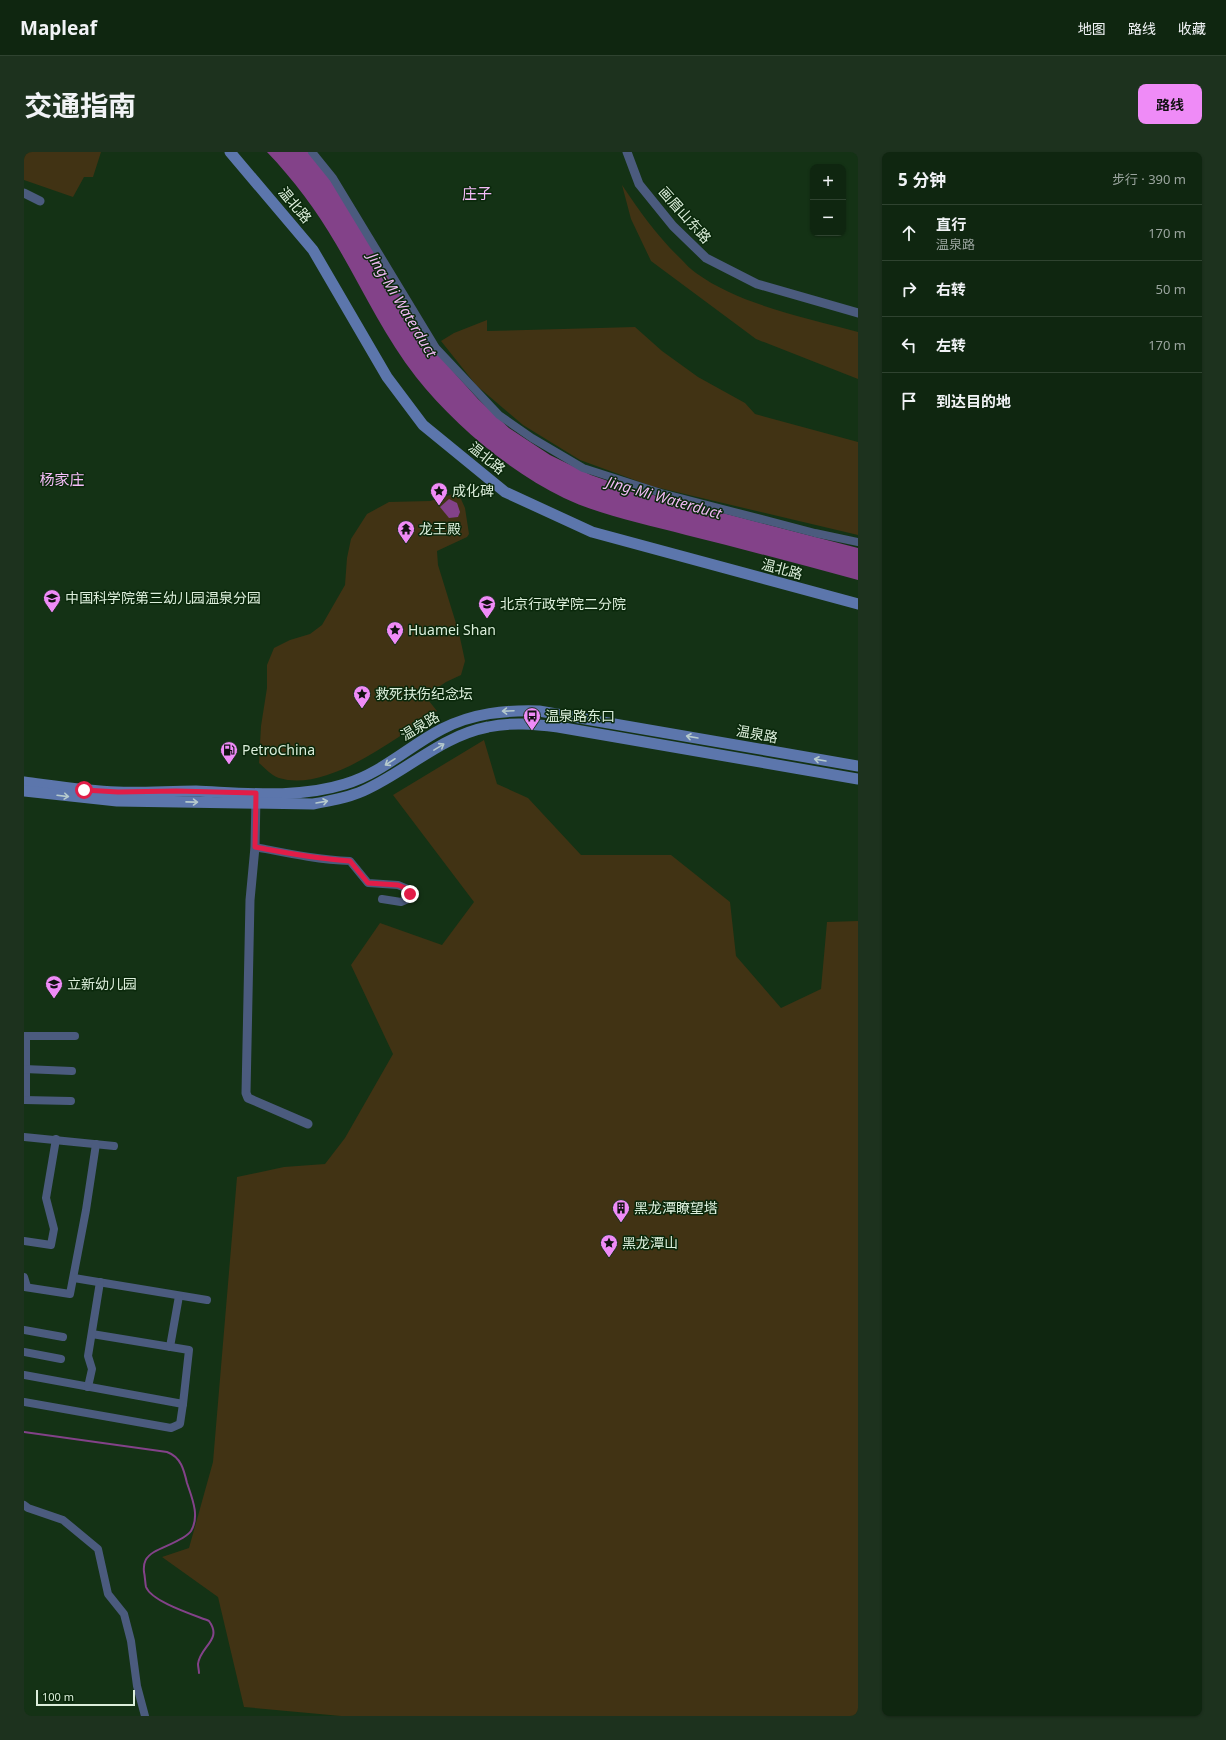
<!DOCTYPE html>
<html lang="zh">
<head>
<meta charset="utf-8">
<style>
	body { margin:0; font-family:"Noto Sans","Noto Sans SC",sans-serif; background:#1d321e; color:#f1f3f6 }
	.controls { position:absolute; right:12px; top:12px; display:grid; overflow:hidden; border-radius:8px; box-shadow:0 1px 3px #0004 }
	.controls button { width:36px; height:36px; display:grid; place-items:center; padding:0; border:0; border-bottom:1px solid #2f4330; background:#0f2610; color:#f1f3f6; font:20px sans-serif }
	.scale { position:absolute; left:12px; bottom:10px; width:99px; box-sizing:border-box; padding-left:4px; border:2px solid #dceedb; border-top:0; font-size:11px; line-height:14px; white-space:nowrap; color:#dceedb; -webkit-text-stroke:3px #0a280b; paint-order:stroke }
	.stop { position:absolute; width:12px; height:12px; margin:-9px; border:3px solid #e11d48; border-radius:50%; background:#fff }
	.stop.end { background:#e11d48; border-color:#fff; box-shadow:0 1px 4px #0008 }
	.list { margin:0; padding:0; list-style:none }
	h2 { display:flex; justify-content:space-between; align-items:center; height:52px; margin:0; padding:0 16px; font-size:17px }
	h2 small { font-size:13px; font-weight:400; color:#9ba59f }
	.list li { display:grid; grid-template-columns:26px 1fr auto; gap:12px; align-items:center; box-sizing:border-box; height:56px; padding:0 16px; border-top:1px solid #2f4330 }
	.list b { display:block; font-size:15px; white-space:nowrap }
	.list p { margin:0; font-size:13px; white-space:nowrap; color:#9ba59f }
	.list em { font-size:13px; font-style:normal; color:#9ba59f }
	.icon { flex:none; width:22px; height:22px; fill:none; stroke:currentColor; stroke-width:2; stroke-linecap:round; stroke-linejoin:round }
	.map { position:relative; flex:none; width:834px; height:1564px; overflow:hidden; border-radius:8px }
	header { display:flex; align-items:center; gap:24px; box-sizing:border-box; height:56px; padding:0 20px; background:#0f2610; border-bottom:1px solid #2f4330 }
	header strong { font-size:19px }
	nav { display:flex; gap:22px; margin-inline-start:auto; font-size:14px }
	.intro { display:flex; align-items:center; justify-content:space-between; box-sizing:border-box; height:96px; padding:0 24px }
	h1 { margin:0; font-size:28px }
	.button { padding:10px 18px; border-radius:8px; background:#ef8bf7; color:#111; font-size:14px; font-weight:700 }
	main { display:flex; gap:24px; padding:0 24px }
	aside { flex:1; background:#0f2610; border-radius:8px; box-shadow:0 1px 3px #0004 }
	.map>svg:first-child { display:block }
	.green { fill:#413314 }
	.water { fill:#834289 }
	.lines { fill:none; stroke-linecap:round; stroke-linejoin:round }
	.stream { stroke:#834289; stroke-width:2 }
	.minor { stroke:#4b5b7e; stroke-width:8 }
	.tertiary { stroke:#4b5b7e; stroke-width:9 }
	.secondary { stroke:#5c76ac; stroke-width:11 }
	.oneway { stroke:#b6cacd }
	.route { stroke:#e11d48; stroke-width:5 }
	.labels { text-anchor:middle; stroke-width:3; stroke-linejoin:round; paint-order:stroke }
	.street-label { font-size:14px; fill:#dceedb; stroke:#0a280b }
	.poi-label { font-size:14px; fill:#dceedb; stroke:#0a280b; text-anchor:start }
	.neighbourhood-label { font-size:15px; fill:#f4bdf8; stroke:#0a280b }
	.water-label { font-size:15px; font-style:italic; fill:#f0baf4; stroke:#0a280b }
</style>
</head>
<body>
<header>
<strong>Mapleaf</strong>
<nav><a>地图</a><a>路线</a><a>收藏</a></nav>
</header>
<div class="intro"><h1>交通指南</h1><a class="button">路线</a></div>
<main>
<div class="map">
<svg width="834" height="1564" viewBox="0 0 834 1564">
	<rect width="100%" height="100%" fill="#143215"/>
	<g class="green">
		<path d="M0,0H77L69,25H60L49,45L0,28Z"/>
		<path d="M598,33C616,60 634,85 657,107C662,112 666,117 672,121C716,153 783,166 834,180V227L732,187L627,109L607,67Z"/>
		<path d="M463,168V179L611,175L638,199L674,225L721,251L731,262L834,290V383L627,334L556,308L499,273L452,233L417,189L430,181Z"/>
		<path d="M429,342L437,347L441,356L445,382L443,385L413,399L414,413L435,481L441,509L437,523L422,530L401,544L413,559C373,585 304,641 255,626C248,624 241,616 235,611L237,574L243,536V513L250,496L266,488L286,482L298,473L321,433L323,406L327,387L343,362L365,350L406,349Z"/>
		<path d="M460,588L473,632L504,646L557,703H647L706,750L712,804L757,856L797,837L803,770L834,769V1564H317L220,1555L194,1445L138,1405L165,1396L189,1310L213,1025L260,1015L301,1012L321,986L369,902L327,813L356,771L418,793L450,750L369,643Z"/>
	</g>
	<g class="water">
		<path d="M243,0H284L303,23L337,74L427,217L454,247L485,276L526,303L567,323L610,338L834,396V428C777,413 720,397 662,383C622,372 578,364 540,346C486,320 429,272 392,225C360,184 338,136 312,92C293,59 269,27 243,0Z"/>
		<path d="M425,347L433,351L436,360L434,365L425,366L416,355Z"/>
	</g>
	<g class="lines">
		<path class="stream" d="M0,1280L143,1300C157,1305 160,1318 163,1331C168,1346 176,1364 167,1379C161,1388 140,1394 130,1400C122,1405 119,1410 120,1420C121,1424 121,1430 122,1435C128,1450 170,1463 185,1469C199,1488 176,1494 174,1512C174,1515 175,1518 175,1521"/>
		<g class="minor">
			<path d="M288,0L309,26L412,196L475,263L508,286L559,316L637,341L791,381L834,390"/>
			<path d="M231,695C262,701 294,708 326,709L344,731L374,733L386,738L384,747L377,750L358,747"/>
			<path d="M0,884H51"/>
			<path d="M2,884V948"/>
			<path d="M0,917L48,919"/>
			<path d="M0,948L47,949"/>
			<path d="M0,985L90,994"/>
			<path d="M0,1089L27,1093L30,1077L22,1046L32,987"/>
			<path d="M0,1125L3,1135"/>
			<path d="M50,1126L183,1148"/>
			<path d="M0,1135L46,1142L62,1058L72,992"/>
			<path d="M0,1178L39,1185"/>
			<path d="M146,1195L155,1144"/>
			<path d="M0,1200L37,1207"/>
			<path d="M0,1223L159,1252L165,1198L68,1182"/>
			<path d="M64,1235L68,1217L64,1204L76,1130"/>
			<path d="M0,1250L147,1276L156,1272L159,1252"/>
			<path d="M0,1353L4,1356L39,1368L74,1397L84,1442L100,1462L107,1489L113,1534L121,1564"/>
		</g>
		<g class="tertiary">
			<path d="M603,0L615,32L649,74L682,106L733,132L834,161"/>
			<path d="M0,41L16,49"/>
			<path d="M232,645L231,695L226,748L222,941L224,946L284,972"/>
		</g>
		<g class="secondary">
			<path d="M206,0L289,98L363,225L399,273L481,340L568,380L834,452"/>
			<path d="M0,630C31,634 62,639 93,640C119,641 145,639 172,639C221,641 273,647 321,632C358,621 385,594 418,577C449,561 481,558 515,559L834,614"/>
			<path d="M0,639L93,649L289,652C306,649 323,646 339,639C382,620 417,584 464,575C487,570 510,572 534,575L834,627"/>
		</g>
	</g>
	<defs><path id="oneway-shaft" d="M-6 0H5M1.5-3L5.5 0L1.5 3" fill="none" stroke-width="1.6" stroke-linecap="round" stroke-linejoin="round"/></defs>
	<g class="oneway">
		<use href="#oneway-shaft" transform="translate(484 559) rotate(178)"/>
		<use href="#oneway-shaft" transform="translate(668 585) rotate(-170)"/>
		<use href="#oneway-shaft" transform="translate(415 595) rotate(-31)"/>
		<use href="#oneway-shaft" transform="translate(796 608) rotate(-170)"/>
		<use href="#oneway-shaft" transform="translate(366 610) rotate(147)"/>
		<use href="#oneway-shaft" transform="translate(39 644) rotate(7)"/>
		<use href="#oneway-shaft" transform="translate(168 650) rotate(1)"/>
		<use href="#oneway-shaft" transform="translate(298 650) rotate(-10)"/>
	</g>
	<g class="lines">
		<path class="route" d="M60,638L94,640L152,639L232,641L231,695C262,701 294,707 326,709L344,731L374,733L386,738V742"/>
	</g>
	<defs>
		<g id="sight-pin" transform="scale(0.9)"><path d="M0 17L-7.5 6A9.5 9.5 0 1 1 7.5 6Z" fill="#ef8bf7" stroke="#0a280b"/><path d="M0-6L1.8-2.2L6-1.7L2.9 1.2L3.7 5.4L0 3.3L-3.7 5.4L-2.9 1.2L-6-1.7L-1.8-2.2Z" fill="#111"/></g>
		<g id="temple-pin" transform="scale(0.9)"><path d="M0 17L-7.5 6A9.5 9.5 0 1 1 7.5 6Z" fill="#ef8bf7" stroke="#0a280b"/><path d="M0-6L5-2H3V0L6.5 2.5H4V6H1.5V3h-3V6H-4V2.5H-6.5L-3 0V-2H-5Z" fill="#111"/></g>
		<g id="school-pin" transform="scale(0.9)"><path d="M0 17L-7.5 6A9.5 9.5 0 1 1 7.5 6Z" fill="#ef8bf7" stroke="#0a280b"/><path d="M0-5L7-2L0 1L-7-2ZM-4 1L0 2.5L4 1V4Q0 6-4 4Z" fill="#111"/></g>
		<g id="university-pin" transform="scale(0.9)"><path d="M0 17L-7.5 6A9.5 9.5 0 1 1 7.5 6Z" fill="#ef8bf7" stroke="#0a280b"/><path d="M0-5L7-2L0 1L-7-2ZM-4 1L0 2.5L4 1V4Q0 6-4 4Z" fill="#111"/></g>
		<g id="bus-pin" transform="scale(0.9)"><path d="M0 17L-7.5 6A9.5 9.5 0 1 1 7.5 6Z" fill="#ef8bf7" stroke="#0a280b"/><path d="M-5-6H5V4H4V6H2V4H-2V6H-4V4H-5ZM-3.5-4V0h7V-4ZM-3.5 1.2v1.5H-2V1.2ZM2 1.2v1.5H3.5V1.2Z" fill="#111"/></g>
		<g id="fuel-pin" transform="scale(0.9)"><path d="M0 17L-7.5 6A9.5 9.5 0 1 1 7.5 6Z" fill="#ef8bf7" stroke="#0a280b"/><path d="M-5.5-6h7V0h2V4h1.3V-2.5L3-4.5l.8-.8L6-3V5H2.5V1h-1V6h-7ZM-4.2-4.7v3.2H.2V-4.7Z" fill="#111"/></g>
		<g id="building-pin" transform="scale(0.9)"><path d="M0 17L-7.5 6A9.5 9.5 0 1 1 7.5 6Z" fill="#ef8bf7" stroke="#0a280b"/><path d="M-4-6H4V6H1V3H-1V6H-4ZM-2.5-4.3h1.7v1.8h-1.7ZM.8-4.3h1.7v1.8H.8ZM-2.5-1h1.7V.8h-1.7ZM.8-1h1.7V.8H.8Z" fill="#111"/></g>
	</defs>
	<g fill-rule="evenodd">
		<use href="#sight-pin" x="415" y="339"/>
		<use href="#temple-pin" x="382" y="377"/>
		<use href="#school-pin" x="28" y="446"/>
		<use href="#university-pin" x="463" y="452"/>
		<use href="#sight-pin" x="371" y="478"/>
		<use href="#sight-pin" x="338" y="542"/>
		<use href="#bus-pin" x="508" y="564"/>
		<use href="#fuel-pin" x="205" y="598"/>
		<use href="#school-pin" x="30" y="832"/>
		<use href="#building-pin" x="597" y="1056"/>
		<use href="#sight-pin" x="585" y="1091"/>
	</g>
	<g class="labels">
		<g class="street-label">
			<text transform="translate(271 53) rotate(50)" y="5">温北路</text>
			<text transform="translate(661 63) rotate(48)" y="5">画眉山东路</text>
			<text transform="translate(463 306) rotate(39)" y="5">温北路</text>
			<text transform="translate(758 417) rotate(15)" y="5">温北路</text>
			<text transform="translate(396 574) rotate(-31)" y="5">温泉路</text>
			<text transform="translate(733 582) rotate(10)" y="5">温泉路</text>
		</g>
		<g class="poi-label">
			<text x="428" y="344">成化碑</text>
			<text x="395" y="382">龙王殿</text>
			<text x="41" y="451">中国科学院第三幼儿园温泉分园</text>
			<text x="476" y="457">北京行政学院二分院</text>
			<text x="384" y="483">Huamei Shan</text>
			<text x="351" y="547">救死扶伤纪念坛</text>
			<text x="521" y="569">温泉路东口</text>
			<text x="218" y="603">PetroChina</text>
			<text x="43" y="837">立新幼儿园</text>
			<text x="610" y="1061">黑龙潭瞭望塔</text>
			<text x="598" y="1096">黑龙潭山</text>
		</g>
		<g class="neighbourhood-label">
			<text x="453" y="47">庄子</text>
			<text x="38" y="333">杨家庄</text>
		</g>
		<g class="water-label">
			<text transform="translate(378 153) rotate(59)" y="5">Jing-Mi Waterduct</text>
			<text transform="translate(640 346) rotate(16)" y="5">Jing-Mi Waterduct</text>
		</g>
	</g>
</svg>
<div class="controls">
<button>+</button>
<button>−</button>
</div>
<div class="scale">100 m</div>
<div class="stop" style="left:60px;top:638px"></div>
<div class="stop end" style="left:386px;top:742px"></div>
</div>
<aside>
<h2>5 分钟<small>步行 · 390 m</small></h2>
<ul class="list">
<li><svg class="icon" aria-label="ahead" viewBox="0 0 24 24"><path d="M12 20V5M6 11l6-6 6 6"/></svg><div><b>直行</b><p>温泉路</p></div><em>170 m</em></li>
<li><svg class="icon" aria-label="right" viewBox="0 0 24 24"><path d="M7 20v-9h11M14 6l5 5-5 5"/></svg><div><b>右转</b></div><em>50 m</em></li>
<li><svg class="icon" aria-label="left" viewBox="0 0 24 24"><path d="M17 20v-9H6M10 6l-5 5 5 5"/></svg><div><b>左转</b></div><em>170 m</em></li>
<li><svg class="icon" aria-label="arrive" viewBox="0 0 24 24"><path d="M6 21V4h12l-3 4 3 4H6"/></svg><div><b>到达目的地</b></div></li>
</ul>
</aside>
</main>
</body>
</html>
